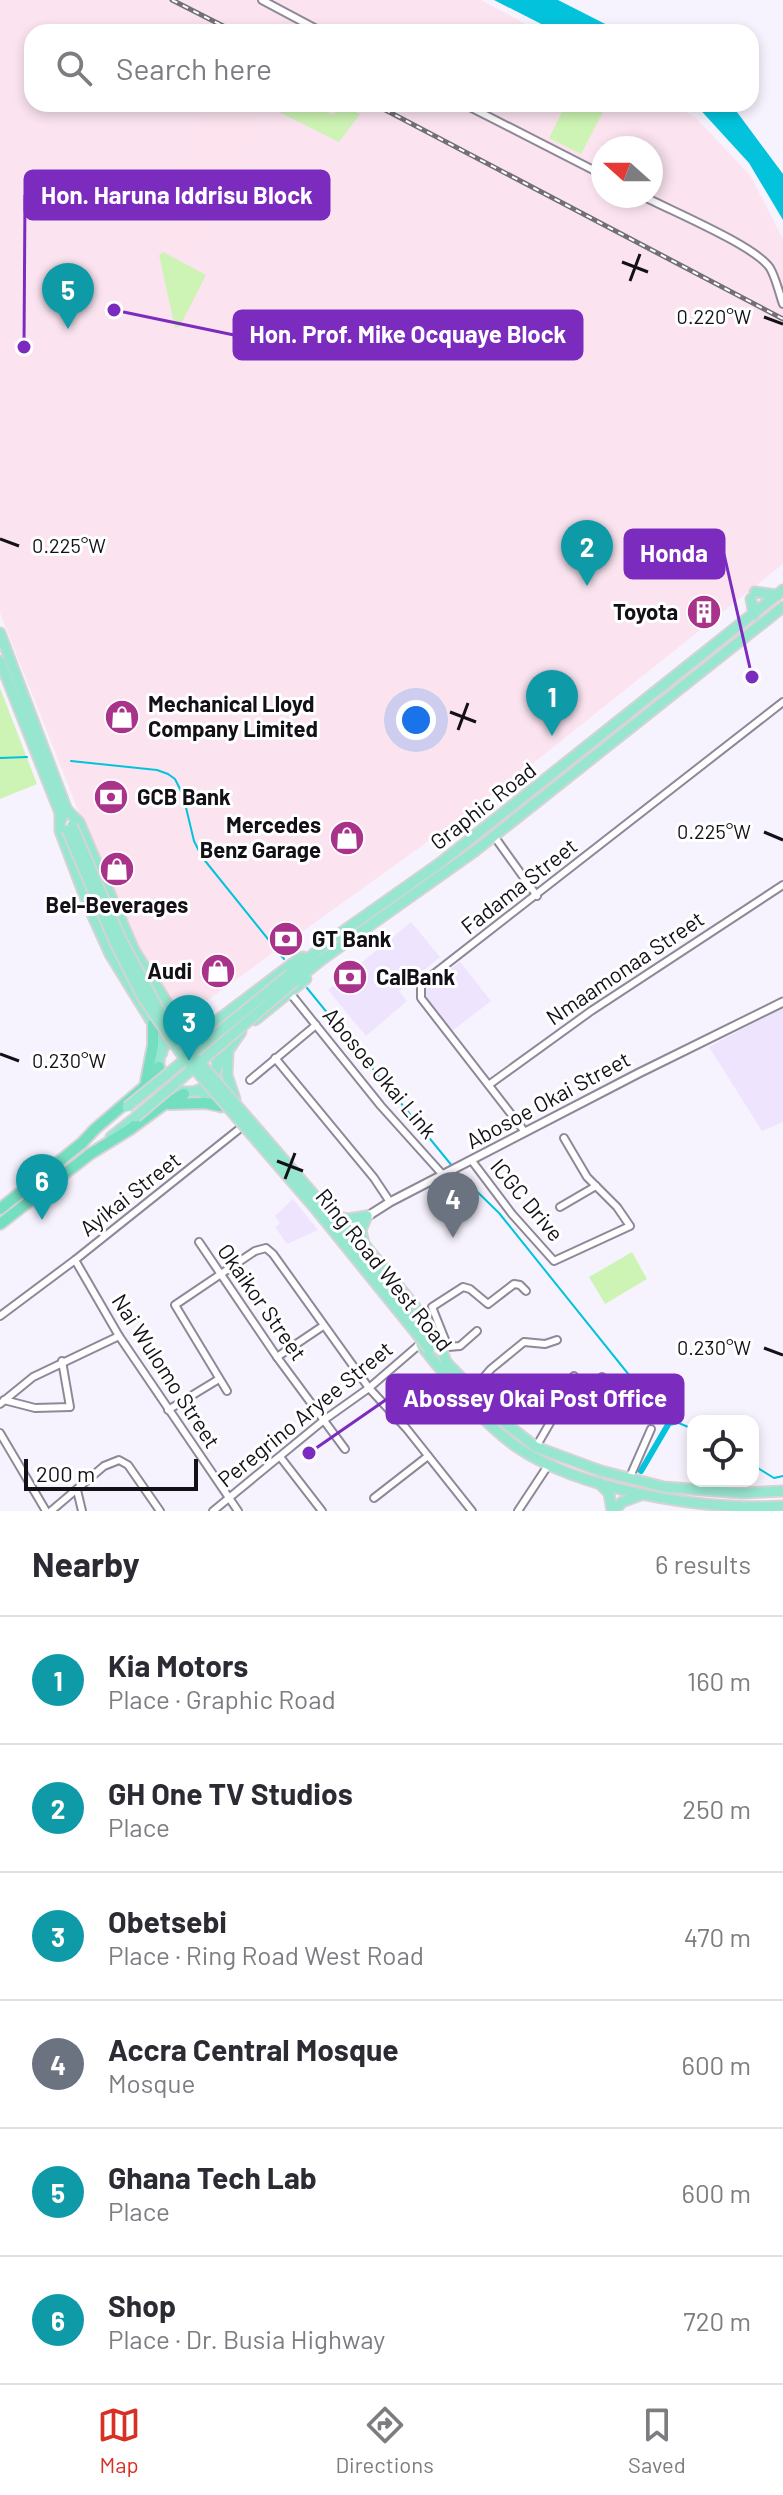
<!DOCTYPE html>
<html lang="en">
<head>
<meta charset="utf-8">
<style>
	body { margin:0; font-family:Barlow,sans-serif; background:#f2f2f3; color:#2b2b33 }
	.controls { position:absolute; right:24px; bottom:24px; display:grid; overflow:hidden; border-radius:16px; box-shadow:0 4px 12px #0003 }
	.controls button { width:72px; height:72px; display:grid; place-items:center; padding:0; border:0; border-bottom:2px solid #e1e1e2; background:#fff; color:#2b2b33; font:40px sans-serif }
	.compass { position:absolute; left:591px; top:136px; width:72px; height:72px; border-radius:50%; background:#fff; box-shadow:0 4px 12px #0003; rotate:291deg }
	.scale { position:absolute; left:24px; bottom:20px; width:174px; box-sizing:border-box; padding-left:8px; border:4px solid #131117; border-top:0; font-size:22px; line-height:28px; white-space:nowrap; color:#131117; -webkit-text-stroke:6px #fff; paint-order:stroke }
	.you { position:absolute; left:416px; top:720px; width:28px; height:28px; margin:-20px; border:6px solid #fff; border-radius:50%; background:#1a73e8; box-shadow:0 0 0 12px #1a73e833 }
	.badge { display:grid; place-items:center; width:52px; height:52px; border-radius:50%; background:#d93025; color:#fff; font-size:26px; font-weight:700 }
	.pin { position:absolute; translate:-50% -66px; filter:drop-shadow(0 2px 4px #0008) }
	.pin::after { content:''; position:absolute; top:42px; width:28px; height:24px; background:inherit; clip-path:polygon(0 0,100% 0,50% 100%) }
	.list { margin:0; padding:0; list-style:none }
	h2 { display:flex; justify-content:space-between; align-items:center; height:104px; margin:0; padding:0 32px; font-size:34px }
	h2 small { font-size:26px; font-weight:400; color:#7c7c81 }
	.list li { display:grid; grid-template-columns:52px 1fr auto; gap:24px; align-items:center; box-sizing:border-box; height:128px; padding:0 32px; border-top:2px solid #e1e1e2 }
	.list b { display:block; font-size:30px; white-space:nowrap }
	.list p { margin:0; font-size:26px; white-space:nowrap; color:#7c7c81 }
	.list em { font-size:26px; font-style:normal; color:#7c7c81 }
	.icon { flex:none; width:44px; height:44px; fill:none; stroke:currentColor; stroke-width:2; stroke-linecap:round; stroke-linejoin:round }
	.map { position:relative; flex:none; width:783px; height:1511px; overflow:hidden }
	.search { position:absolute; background:#fff; box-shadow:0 4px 12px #0003; left:24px; right:24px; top:24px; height:88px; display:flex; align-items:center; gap:20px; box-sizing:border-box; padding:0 28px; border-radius:24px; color:#7c7c81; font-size:30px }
	.sheet { height:872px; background:#fff }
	nav { display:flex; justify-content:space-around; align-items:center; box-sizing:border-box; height:112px; border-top:2px solid #e1e1e2; background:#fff; font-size:22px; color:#7c7c81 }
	nav a { display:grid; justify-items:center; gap:4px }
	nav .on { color:#d93025 }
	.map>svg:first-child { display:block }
	.built { fill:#eee4fe }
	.industrial { fill:#fbe4f0; fill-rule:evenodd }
	.education { fill:#fce3ed }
	.green { fill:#cdf4b4 }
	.water { fill:#03c3dc }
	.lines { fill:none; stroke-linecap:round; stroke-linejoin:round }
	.stream { stroke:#03c3dc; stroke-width:2 }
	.canal { stroke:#03c3dc; stroke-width:6 }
	.minor-casing { stroke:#8e8899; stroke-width:10 }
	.tertiary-casing { stroke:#8e8899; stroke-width:11 }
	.primary-casing { stroke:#d5d4d5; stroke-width:13 }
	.trunk-casing { stroke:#d5d4d5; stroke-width:14 }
	.minor { stroke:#fff; stroke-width:6 }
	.tertiary { stroke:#fff; stroke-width:7 }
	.primary { stroke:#97e6d0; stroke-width:9 }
	.trunk { stroke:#74dec0; stroke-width:10 }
	.rail-casing { stroke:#726f77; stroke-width:5 }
	.rail { stroke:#fff; stroke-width:2; stroke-dasharray:6; stroke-linecap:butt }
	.primary-bridge-casing { stroke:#d5d4d5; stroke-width:13; stroke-linecap:butt }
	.primary-bridge { stroke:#97e6d0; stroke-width:9 }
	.ticks { fill:none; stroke:#131117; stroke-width:3 }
	.labels { text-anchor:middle; stroke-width:6; stroke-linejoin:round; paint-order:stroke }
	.poi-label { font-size:22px; font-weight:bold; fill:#131117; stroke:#fff; text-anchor:start }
	.street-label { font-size:22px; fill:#131117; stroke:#fff }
	.ticks-label { font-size:20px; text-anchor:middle; fill:#131117; stroke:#fff; stroke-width:6; stroke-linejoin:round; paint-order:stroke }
	.leader { fill:none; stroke:#7b2cbf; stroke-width:3 }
	.callout-dot { fill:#7b2cbf; stroke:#fff; stroke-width:3 }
	.callout { fill:#7b2cbf; stroke:#7b2cbf; stroke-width:3 }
	.callout-label { font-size:24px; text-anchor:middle; font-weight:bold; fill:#fff }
</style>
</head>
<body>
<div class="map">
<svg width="783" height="1511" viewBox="0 0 783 1511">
	<rect width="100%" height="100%" fill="#f7f3fe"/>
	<g class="built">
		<path d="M411,922L440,957L399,991L407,1001L366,1036L328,990Z"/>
		<path d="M460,962L491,1001L452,1031L421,992Z"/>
		<path d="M783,1007V1122L762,1131L709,1047Z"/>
		<path d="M293,1199L318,1230L287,1244L275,1227L280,1223L275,1216Z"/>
	</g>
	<path class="industrial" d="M0,0H481L541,32H32V104H671L695,117L750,175L783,239V564L502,788L209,999L181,1015L137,949L106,881L0,613ZM603,148H651V196H603Z"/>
	<path class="education" d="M209,104H263L241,169L221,206L187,259L162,244L159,232L166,221Z"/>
	<g class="green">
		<path d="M278,104L317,107L333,115L342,105L360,114L339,142L275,110Z"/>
		<path d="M566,104H607L581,154L549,138Z"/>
		<path d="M163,252L206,275L180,326L175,328L159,255Z"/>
		<path d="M0,688L37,784L0,799Z"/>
		<path d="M632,1252L647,1279L605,1304L589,1277Z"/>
	</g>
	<g class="water">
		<path d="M494,0H558L621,32H557Z"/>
		<path d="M695,104H731L783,174V220L749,163Z"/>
	</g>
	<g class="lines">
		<g class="stream">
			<path d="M0,758L27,757"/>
			<path d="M71,761L157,770L168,774L175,779L183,795L194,841L202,857L284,959"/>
			<path d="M307,988L453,1167"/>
			<path d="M457,1172L499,1213L662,1416L693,1429"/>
			<path d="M753,1465L774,1478L783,1476"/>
		</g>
		<path class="canal" d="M641,1471L669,1423L678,1421"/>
		<g class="minor-casing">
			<g id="minor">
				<path d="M262,0L322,32"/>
				<path d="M464,104L603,175"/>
				<path d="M643,196C669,210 756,246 770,268C776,278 779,293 783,304"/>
				<path d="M494,836L537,896"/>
				<path d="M290,993L381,1106L443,1175"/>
				<path d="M275,1058L374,1178L390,1202"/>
				<path d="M250,1080L316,1025"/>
				<path d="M490,1084L591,1011L783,885"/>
				<path d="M525,1132L421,998V984L783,702"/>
				<path d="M472,1161L512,1214L554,1261L630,1226L617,1207L587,1177L564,1138"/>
				<path d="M560,1207L596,1186"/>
				<path d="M199,1242L277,1357L345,1449"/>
				<path d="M75,1260L119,1336L238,1511"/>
				<path d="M0,1316L75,1260L243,1126"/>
				<path d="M477,1331L460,1346L448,1347L432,1307L463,1287L470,1289L488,1304L514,1284L520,1285L526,1291"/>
				<path d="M277,1357L323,1326"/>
				<path d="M227,1391L175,1305L255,1251L266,1248L273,1254L369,1388L406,1428L472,1511"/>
				<path d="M472,1391L491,1369L524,1342L545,1344L557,1340"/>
				<path d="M4,1400L35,1408L70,1407L62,1361"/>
				<path d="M562,1402L588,1405L602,1377"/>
				<path d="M0,1404L33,1377L119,1336"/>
				<path d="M168,1410L219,1379"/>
				<path d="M0,1433L46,1511"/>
				<path d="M536,1447L562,1402L574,1376"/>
				<path d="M281,1458L322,1511"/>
				<path d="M629,1479L651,1429"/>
				<path d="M77,1490L82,1511"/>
				<path d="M374,1498L428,1456"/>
				<path d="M51,1511L104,1466L119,1460L128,1465L160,1511"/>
				<path d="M213,1511L324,1420L369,1388L420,1344"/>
				<path d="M518,1511L549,1464"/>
			</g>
		</g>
		<g class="tertiary-casing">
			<path id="tertiary" d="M346,1230L390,1202L639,1073L783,1002"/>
		</g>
		<g class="primary-casing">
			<g id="primary">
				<path d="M755,592L777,595"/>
				<path d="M751,599L754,615"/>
				<path d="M0,633L68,813"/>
				<path d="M0,661L62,818"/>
				<path d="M67,810L79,822L134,950L179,1022L189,1032"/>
				<path d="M60,814V831L88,905L110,954L153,1024L162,1053"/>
				<path d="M290,974L328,942L440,863L783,590"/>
				<path d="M295,981L324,958L475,851L783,607"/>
				<path d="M255,1020L306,979"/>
				<circle cx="188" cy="1063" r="29"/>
				<path d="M198,1035L296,961L303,957L307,960"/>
				<path d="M228,1052L227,1075L235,1099"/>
				<path d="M218,1065L241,1032"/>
				<path d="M199,1090L221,1107"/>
				<path d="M111,1137L136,1117"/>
				<path d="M336,1217L364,1244L413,1304L438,1338L446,1362L504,1422L536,1447L601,1471L664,1487L742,1493L783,1491"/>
				<path d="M339,1217L348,1219L367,1216"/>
				<path d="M364,1244L361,1230L367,1216"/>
				<path d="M421,1345C450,1381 479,1420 517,1447C581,1491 707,1511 783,1506"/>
				<path d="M599,1483L609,1493L612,1511"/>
				<path d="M614,1511L622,1502L641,1495"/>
			</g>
		</g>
		<g class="trunk-casing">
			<g id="trunk">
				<path d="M146,1081L153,1045V1024"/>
				<path d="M169,1104L205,1103L220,1106"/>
				<path d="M0,1209L82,1143L95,1129L143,1088L159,1067"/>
				<path d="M0,1224L90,1154L129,1130L163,1105L184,1094"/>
			</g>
		</g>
		<use href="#minor" class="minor"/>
		<use href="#tertiary" class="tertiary"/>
		<use href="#primary" class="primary"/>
		<use href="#trunk" class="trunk"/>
		<g class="rail-casing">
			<g id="rail">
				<path d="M172,0L235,32"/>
				<path d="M374,104L783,319"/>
			</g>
		</g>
		<use href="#rail" class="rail"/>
		<g class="primary-bridge-casing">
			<g id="primary-bridge">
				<path d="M72,825L120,937L159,1010L184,1044L339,1224L435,1346"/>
				<path d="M67,830L115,943L143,998L180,1052L314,1207L429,1349"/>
				<path d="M127,1107L290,974"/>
				<path d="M136,1117L295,981"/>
			</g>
		</g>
		<use href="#primary-bridge" class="primary-bridge"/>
	</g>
	<path class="ticks" d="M622,262L648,272M630,281L640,254M764,317L783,324M0,539L19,546M450,712L476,722M458,730L468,703M764,832L783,840M0,1054L19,1061M277,1161L303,1171M285,1179L295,1153M764,1348L783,1355"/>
	<defs>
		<g id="building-disc" transform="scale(1.8)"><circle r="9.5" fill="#a9338b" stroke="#fff"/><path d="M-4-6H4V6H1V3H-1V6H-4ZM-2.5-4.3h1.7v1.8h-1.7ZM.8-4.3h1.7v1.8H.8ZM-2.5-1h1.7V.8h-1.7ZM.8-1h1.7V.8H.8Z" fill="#fff"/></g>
		<g id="shop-disc" transform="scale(1.8)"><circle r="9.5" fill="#a9338b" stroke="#fff"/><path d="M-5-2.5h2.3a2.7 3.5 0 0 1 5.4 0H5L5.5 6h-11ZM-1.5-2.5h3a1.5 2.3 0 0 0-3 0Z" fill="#fff"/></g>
		<g id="bank-disc" transform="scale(1.8)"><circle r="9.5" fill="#a9338b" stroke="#fff"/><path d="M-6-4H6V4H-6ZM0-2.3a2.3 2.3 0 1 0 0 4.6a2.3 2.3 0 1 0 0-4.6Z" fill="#fff"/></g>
	</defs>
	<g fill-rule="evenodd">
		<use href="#building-disc" x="704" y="612"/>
		<use href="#shop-disc" x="122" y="717"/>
		<use href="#bank-disc" x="111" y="797"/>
		<use href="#shop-disc" x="347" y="838"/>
		<use href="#shop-disc" x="117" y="869"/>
		<use href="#bank-disc" x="286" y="939"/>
		<use href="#shop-disc" x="218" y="971"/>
		<use href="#bank-disc" x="350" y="977"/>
	</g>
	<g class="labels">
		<g class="poi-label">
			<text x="678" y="620" text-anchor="end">Toyota</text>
			<text x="148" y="712">Mechanical Lloyd<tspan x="148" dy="25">Company Limited</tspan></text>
			<text x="137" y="805">GCB Bank</text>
			<text x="321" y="833" text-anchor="end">Mercedes<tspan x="321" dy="25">Benz Garage</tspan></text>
			<text x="117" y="913" text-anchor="middle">Bel-Beverages</text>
			<text x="312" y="947">GT Bank</text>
			<text x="192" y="979" text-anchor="end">Audi</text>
			<text x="376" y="985">CalBank</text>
		</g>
		<g class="street-label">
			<text transform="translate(483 806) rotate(-38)" y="8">Graphic Road</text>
			<text transform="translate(519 886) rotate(-38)" y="8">Fadama Street</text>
			<text transform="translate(625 968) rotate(-34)" y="8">Nmaamonaa Street</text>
			<text transform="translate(380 1073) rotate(50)" y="8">Abosoe Okai Link</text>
			<text transform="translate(548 1100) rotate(-28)" y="8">Abosoe Okai Street</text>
			<text transform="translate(130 1194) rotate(-38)" y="8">Ayikai Street</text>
			<text transform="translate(527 1200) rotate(50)" y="8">ICGC Drive</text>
			<text transform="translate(384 1270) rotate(51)" y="8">Ring Road West Road</text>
			<text transform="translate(262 1302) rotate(55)" y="8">Okaikor Street</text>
			<text transform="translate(166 1371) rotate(57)" y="8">Nai Wulomo Street</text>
			<text transform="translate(305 1414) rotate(-39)" y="8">Peregrino Aryee Street</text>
		</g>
	</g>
	<g class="ticks-label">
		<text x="714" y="324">0.220°W</text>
		<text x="69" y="553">0.225°W</text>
		<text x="714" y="839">0.225°W</text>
		<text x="69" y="1068">0.230°W</text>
		<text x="714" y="1355">0.230°W</text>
	</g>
	<path class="leader" d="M24 347L25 195M114 310L234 335M752 677L724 554M309 1453L387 1399"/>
	<g class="callout-dot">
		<circle cx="24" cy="347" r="8"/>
		<circle cx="114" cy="310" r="8"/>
		<circle cx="752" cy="677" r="8"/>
		<circle cx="309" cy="1453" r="8"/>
	</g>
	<g class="callout">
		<rect x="25" y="171" width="304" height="48" rx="8"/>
		<rect x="234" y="311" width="348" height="48" rx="8"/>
		<rect x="625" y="530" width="99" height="48" rx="8"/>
		<rect x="387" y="1375" width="296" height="48" rx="8"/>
	</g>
	<g class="callout-label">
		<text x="177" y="204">Hon. Haruna Iddrisu Block</text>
		<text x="408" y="343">Hon. Prof. Mike Ocquaye Block</text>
		<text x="674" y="562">Honda</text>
		<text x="535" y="1407">Abossey Okai Post Office</text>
	</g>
</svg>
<div class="controls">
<button><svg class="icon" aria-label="locate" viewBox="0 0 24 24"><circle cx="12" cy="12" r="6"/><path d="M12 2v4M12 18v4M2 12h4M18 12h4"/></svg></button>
</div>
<svg class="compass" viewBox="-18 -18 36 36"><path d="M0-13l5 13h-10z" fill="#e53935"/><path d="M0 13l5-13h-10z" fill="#7c7c81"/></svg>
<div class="scale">200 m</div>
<div class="you"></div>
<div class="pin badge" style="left:552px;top:736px;background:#0f9aa8">1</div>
<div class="pin badge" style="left:587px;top:586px;background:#0f9aa8">2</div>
<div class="pin badge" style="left:189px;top:1061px;background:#0f9aa8">3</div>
<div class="pin badge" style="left:453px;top:1238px;background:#6b7280">4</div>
<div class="pin badge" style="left:68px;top:329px;background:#0f9aa8">5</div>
<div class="pin badge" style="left:42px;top:1220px;background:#0f9aa8">6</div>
<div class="search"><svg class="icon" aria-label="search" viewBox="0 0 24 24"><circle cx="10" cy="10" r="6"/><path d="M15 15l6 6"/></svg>Search here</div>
</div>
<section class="sheet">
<h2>Nearby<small>6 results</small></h2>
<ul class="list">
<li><span class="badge" style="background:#0f9aa8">1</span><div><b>Kia Motors</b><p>Place · Graphic Road</p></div><em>160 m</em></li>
<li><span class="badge" style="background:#0f9aa8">2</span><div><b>GH One TV Studios</b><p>Place</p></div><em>250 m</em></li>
<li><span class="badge" style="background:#0f9aa8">3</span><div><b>Obetsebi</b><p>Place · Ring Road West Road</p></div><em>470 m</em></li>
<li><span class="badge" style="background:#6b7280">4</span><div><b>Accra Central Mosque</b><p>Mosque</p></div><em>600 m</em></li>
<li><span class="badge" style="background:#0f9aa8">5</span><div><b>Ghana Tech Lab</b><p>Place</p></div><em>600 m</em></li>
<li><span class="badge" style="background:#0f9aa8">6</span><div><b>Shop</b><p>Place · Dr. Busia Highway</p></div><em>720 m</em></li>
</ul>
</section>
<nav>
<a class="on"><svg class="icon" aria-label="map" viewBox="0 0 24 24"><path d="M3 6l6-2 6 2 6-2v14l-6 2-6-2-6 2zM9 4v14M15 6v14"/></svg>Map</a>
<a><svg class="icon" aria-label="directions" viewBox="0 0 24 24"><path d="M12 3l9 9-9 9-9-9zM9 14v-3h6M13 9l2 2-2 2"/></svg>Directions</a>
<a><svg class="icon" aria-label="saved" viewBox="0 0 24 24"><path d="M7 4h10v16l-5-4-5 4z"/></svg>Saved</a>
</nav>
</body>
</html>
